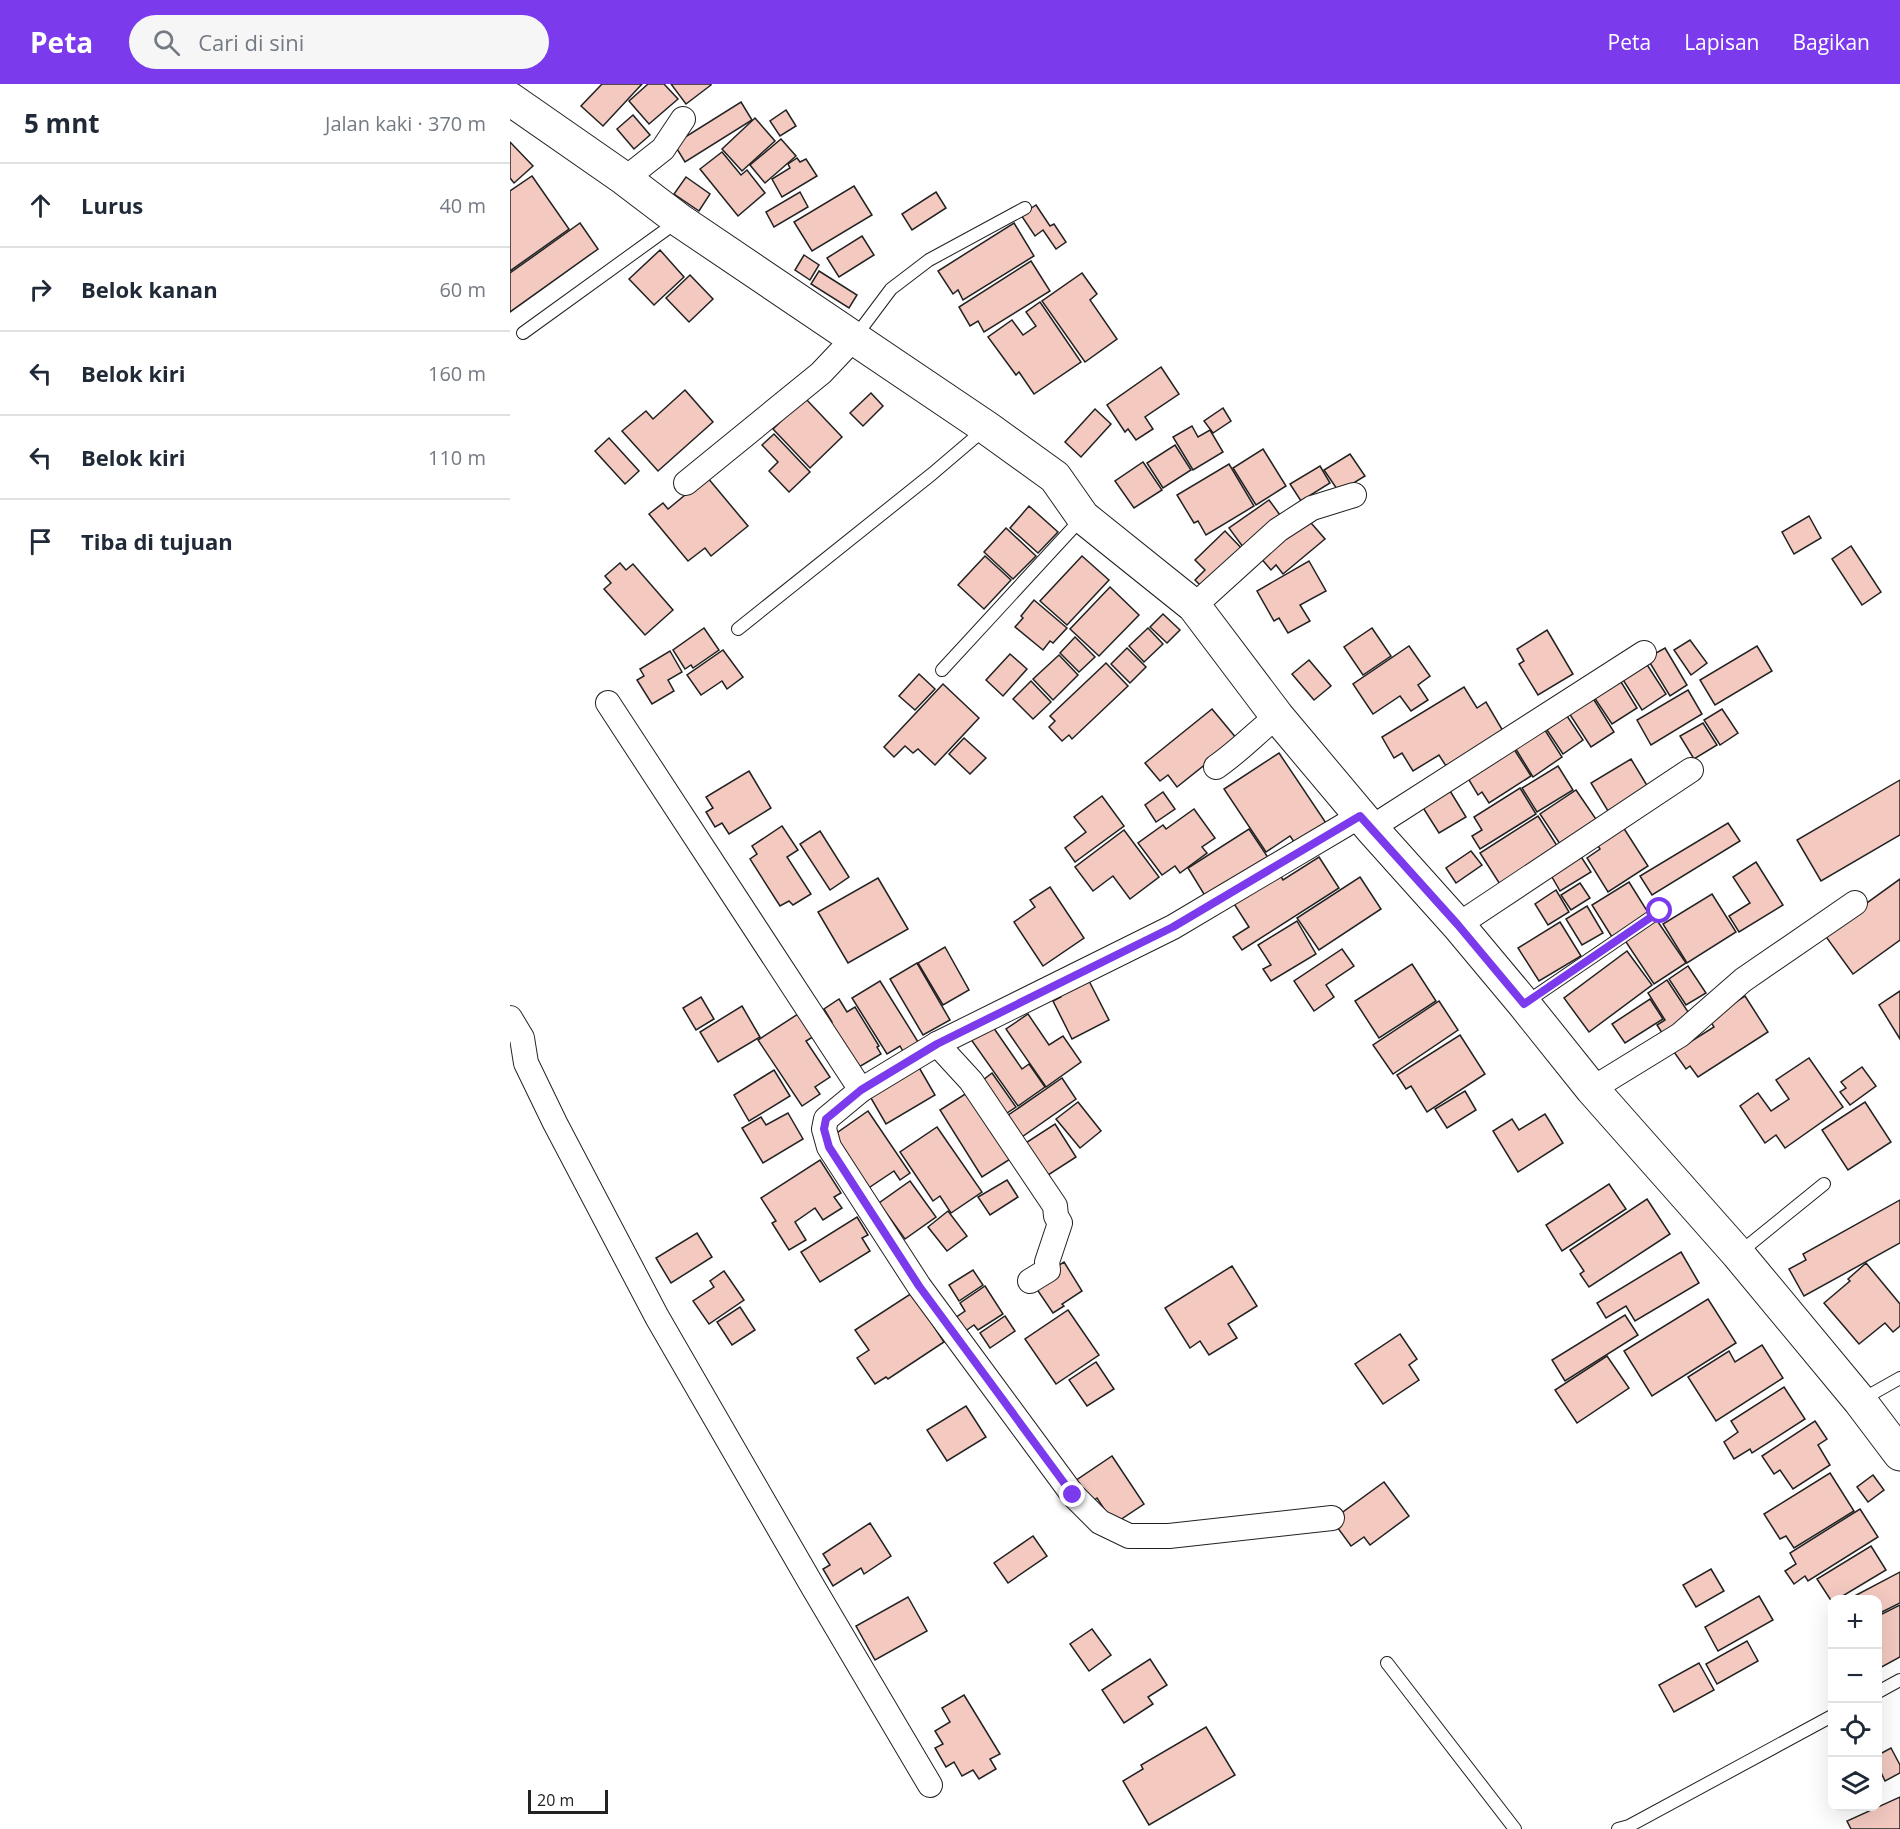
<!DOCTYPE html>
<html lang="id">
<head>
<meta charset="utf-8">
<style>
	body { margin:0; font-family:"Open Sans",sans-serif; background:#f6f6f7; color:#1f2937 }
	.controls { position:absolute; right:18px; bottom:18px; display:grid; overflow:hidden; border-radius:12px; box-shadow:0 6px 24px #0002 }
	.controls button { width:54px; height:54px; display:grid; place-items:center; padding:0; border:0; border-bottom:2px solid #e0e1e3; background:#fff; color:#1f2937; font:30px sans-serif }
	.scale { position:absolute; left:18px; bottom:15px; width:80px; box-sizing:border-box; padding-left:6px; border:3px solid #222; border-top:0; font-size:16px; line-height:21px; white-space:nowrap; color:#222; -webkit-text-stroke:4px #fff; paint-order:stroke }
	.stop { position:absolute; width:18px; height:18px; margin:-14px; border:4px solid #7c3aed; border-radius:50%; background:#fff }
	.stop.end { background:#7c3aed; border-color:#fff; box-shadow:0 2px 6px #0008 }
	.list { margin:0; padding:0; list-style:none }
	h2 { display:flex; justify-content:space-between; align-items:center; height:78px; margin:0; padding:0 24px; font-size:26px }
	h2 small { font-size:20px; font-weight:400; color:#747a83 }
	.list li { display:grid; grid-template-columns:39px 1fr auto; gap:18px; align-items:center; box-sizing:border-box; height:84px; padding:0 24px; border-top:2px solid #e0e1e3 }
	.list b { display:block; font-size:22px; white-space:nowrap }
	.list em { font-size:20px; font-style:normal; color:#747a83 }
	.icon { flex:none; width:33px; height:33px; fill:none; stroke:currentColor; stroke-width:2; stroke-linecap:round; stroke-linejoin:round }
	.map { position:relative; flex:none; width:1390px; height:1745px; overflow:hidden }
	header { display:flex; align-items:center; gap:36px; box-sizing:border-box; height:84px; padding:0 30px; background:#7c3aed; color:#fff }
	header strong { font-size:28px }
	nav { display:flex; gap:33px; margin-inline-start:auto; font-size:21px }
	.search { width:420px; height:54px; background:#f6f6f7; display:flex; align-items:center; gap:15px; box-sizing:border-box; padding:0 21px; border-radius:33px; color:#747a83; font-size:22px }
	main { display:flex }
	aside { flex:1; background:#fff }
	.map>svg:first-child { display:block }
	.building { fill:#f3c9c0; stroke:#222; stroke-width:1.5 }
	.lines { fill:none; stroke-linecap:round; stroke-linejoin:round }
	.lane-casing { stroke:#222; stroke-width:14 }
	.street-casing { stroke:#222; stroke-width:26 }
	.primary-casing { stroke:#222; stroke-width:35 }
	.lane { stroke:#fff; stroke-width:12 }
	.street { stroke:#fff; stroke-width:24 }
	.primary { stroke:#fff; stroke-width:33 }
	.route { stroke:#7c3aed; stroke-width:8 }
</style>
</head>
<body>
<header>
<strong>Peta</strong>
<div class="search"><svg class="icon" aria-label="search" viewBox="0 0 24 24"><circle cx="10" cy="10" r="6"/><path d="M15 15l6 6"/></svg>Cari di sini</div>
<nav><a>Peta</a><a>Lapisan</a><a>Bagikan</a></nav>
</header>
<main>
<aside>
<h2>5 mnt<small>Jalan kaki · 370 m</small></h2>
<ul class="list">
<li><svg class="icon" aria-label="ahead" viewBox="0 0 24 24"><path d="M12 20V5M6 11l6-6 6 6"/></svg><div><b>Lurus</b></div><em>40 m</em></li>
<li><svg class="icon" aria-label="right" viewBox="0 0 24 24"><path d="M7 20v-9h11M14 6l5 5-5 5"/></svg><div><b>Belok kanan</b></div><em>60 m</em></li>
<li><svg class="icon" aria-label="left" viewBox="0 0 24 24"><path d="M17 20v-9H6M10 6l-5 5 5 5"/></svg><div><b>Belok kiri</b></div><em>160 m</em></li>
<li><svg class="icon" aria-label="left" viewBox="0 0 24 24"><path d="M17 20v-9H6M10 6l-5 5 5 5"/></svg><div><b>Belok kiri</b></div><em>110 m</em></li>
<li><svg class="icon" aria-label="arrive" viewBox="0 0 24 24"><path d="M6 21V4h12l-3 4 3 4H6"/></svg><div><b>Tiba di tujuan</b></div></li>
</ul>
</aside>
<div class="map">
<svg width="1390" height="1745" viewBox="0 0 1390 1745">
	<rect width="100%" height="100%" fill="#fff"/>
	<g class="building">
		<path d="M92,0H132L93,42L71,22Z"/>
		<path d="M138,0H154L168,15L139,40L119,17Z"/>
		<path d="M161,0H201V1L176,20Z"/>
		<path d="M231,18L242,36L175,78L164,60Z"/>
		<path d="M276,26L286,42L270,52L260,37Z"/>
		<path d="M123,31L140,51L124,65L107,45Z"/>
		<path d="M245,34L265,57L232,87L212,65Z"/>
		<path d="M271,55L286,72L255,99L240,81Z"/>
		<path d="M0,58L23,82L4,99L0,94Z"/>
		<path d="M212,68L231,91L237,86L255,109L228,132L190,85Z"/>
		<path d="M287,74L290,78L296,75L307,92L272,113L262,95L280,84L278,80Z"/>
		<path d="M22,92L59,145L0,187V107Z"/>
		<path d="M176,93L200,110L189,127L164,110Z"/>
		<path d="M344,102L362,131L302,167L284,138Z"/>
		<path d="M290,108L298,123L264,143L256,128Z"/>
		<path d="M426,108L436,124L402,146L392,130Z"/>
		<path d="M526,121L540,142L544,140L556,158L546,165L533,146L525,152L511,131Z"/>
		<path d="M70,139L88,165L0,228V189Z"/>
		<path d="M504,139L524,172L453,216L448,206L443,210L428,187Z"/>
		<path d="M352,152L364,171L329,193L317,174Z"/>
		<path d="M150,166L174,193L144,221L119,195Z"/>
		<path d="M294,171L309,181L300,196L285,186Z"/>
		<path d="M521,177L540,207L474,248L468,237L460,242L449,223Z"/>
		<path d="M309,187L347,211L339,224L301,200Z"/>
		<path d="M572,189L587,210L580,216L607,255L575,278L532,217Z"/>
		<path d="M180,191L203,215L179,238L156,214Z"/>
		<path d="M530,218L571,278L524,310L509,288L506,291L478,253L502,236L513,251L526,242L516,228Z"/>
		<path d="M651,283L669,310L635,333L643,345L626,356L618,345L615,348L597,321Z"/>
		<path d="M175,306L203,338L148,387L112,347L136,327L143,335Z"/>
		<path d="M361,309L373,322L353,342L340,329Z"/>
		<path d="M295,314L332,353L300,384L263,345Z"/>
		<path d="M713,324L721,337L703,349L694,337Z"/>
		<path d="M585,325L601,340L571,373L555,358Z"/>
		<path d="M682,342L688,353L700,346L713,368L683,386L663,353Z"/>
		<path d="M264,350L300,388L279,408L259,387L268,378L252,361Z"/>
		<path d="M99,354L129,387L115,400L85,367Z"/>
		<path d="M665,361L681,386L653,404L637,379Z"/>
		<path d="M753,365L776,402L746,421L723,384Z"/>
		<path d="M840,370L855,392L829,408L814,386Z"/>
		<path d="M633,378L652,406L624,424L605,397Z"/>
		<path d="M719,380L744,422L696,451L688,437L684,439L667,411Z"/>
		<path d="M810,382L820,399L791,417L780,400Z"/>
		<path d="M197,393L238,442L201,472L195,464L178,477L139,430L153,419L158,425Z"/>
		<path d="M759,416L773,435L733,463L719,444Z"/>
		<path d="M519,422L548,448L528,469L500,444Z"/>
		<path d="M795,432L815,455L773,490L766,481L761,486L749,472Z"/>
		<path d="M1299,432L1311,454L1284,470L1272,448Z"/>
		<path d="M496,444L526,472L503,495L474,468Z"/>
		<path d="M715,447L736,469L696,507L685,496L695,486L685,476Z"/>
		<path d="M1341,462L1371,508L1352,521L1322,475Z"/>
		<path d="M475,472L501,496L474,525L448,501Z"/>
		<path d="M572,472L599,496L557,541L530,517Z"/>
		<path d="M799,477L816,507L790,521L800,537L778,549L769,534L764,537L747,507Z"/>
		<path d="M110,479L116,486L123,480L163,526L135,551L94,505L101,499L95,492Z"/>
		<path d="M600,503L629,531L589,572L560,545Z"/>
		<path d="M524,516L557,544L543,559L540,557L533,566L505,543L513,534L511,532Z"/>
		<path d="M653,530L670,546L657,559L640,543Z"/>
		<path d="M194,544L209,566L183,584L181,581L175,585L163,566Z"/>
		<path d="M638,544L653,560L634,578L619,562Z"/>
		<path d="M862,544L881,572L853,591L834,563Z"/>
		<path d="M1037,546L1063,590L1028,611L1009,580L1014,577L1007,565Z"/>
		<path d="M565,553L585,573L569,588L550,569Z"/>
		<path d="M1180,556L1197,579L1181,591L1164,566Z"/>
		<path d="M899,562L920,592L908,601L918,616L901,627L890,612L863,630L843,600Z"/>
		<path d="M1247,562L1262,587L1205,621L1190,596Z"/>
		<path d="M617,564L636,583L620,599L601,580Z"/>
		<path d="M1155,564L1177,601L1160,612L1137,574Z"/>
		<path d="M213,566L233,593L217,605L212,597L191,611L177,591Z"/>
		<path d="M160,567L172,588L158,596L164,607L142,620L127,596L134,592L130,585Z"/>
		<path d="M500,570L517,585L493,612L476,596Z"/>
		<path d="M549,571L568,591L543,616L523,595Z"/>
		<path d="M799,576L821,602L804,616L782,590Z"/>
		<path d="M1134,576L1156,610L1132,626L1110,591Z"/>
		<path d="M596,579L618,602L562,655L559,651L552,657L539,643L545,637L540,632Z"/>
		<path d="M409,590L425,605L405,626L389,612Z"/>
		<path d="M1108,593L1127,624L1102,640L1082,610Z"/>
		<path d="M521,597L541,618L523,635L503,615Z"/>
		<path d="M433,600L469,634L425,681L408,665L403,669L395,662L384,673L374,663Z"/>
		<path d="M954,603L967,624L976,618L993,647L936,682L929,671L903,687L892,669L884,674L872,653Z"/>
		<path d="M1178,606L1192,630L1141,661L1127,636Z"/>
		<path d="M1081,611L1104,648L1081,663L1057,626Z"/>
		<path d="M702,625L727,655L667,703L658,691L650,697L635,679Z"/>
		<path d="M1212,625L1228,649L1210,661L1194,636Z"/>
		<path d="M1057,632L1073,656L1053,670L1037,646Z"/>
		<path d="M1193,639L1207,661L1184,675L1170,652Z"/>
		<path d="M1033,643L1052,673L1023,693L1004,662Z"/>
		<path d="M454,654L476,674L460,690L439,670Z"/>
		<path d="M1002,662L1021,692L979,719L972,708L968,711L956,691Z"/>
		<path d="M769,669L818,742L787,762L780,752L756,768L714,705Z"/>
		<path d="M1121,675L1138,703L1098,727L1081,699Z"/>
		<path d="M1048,682L1063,706L1027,728L1012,704Z"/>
		<path d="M239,687L261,724L219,750L212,739L205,743L196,728L203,724L196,713Z"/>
		<path d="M1390,696V751L1311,797L1287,756Z"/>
		<path d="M937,702L956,733L929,749L910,719Z"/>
		<path d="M1010,704L1026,730L970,765L962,752L972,746L964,733Z"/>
		<path d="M1066,706L1090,741L1054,766L1030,730Z"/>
		<path d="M653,708L665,725L646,738L635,721Z"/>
		<path d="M592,712L614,742L565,778L555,764L576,748L564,733Z"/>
		<path d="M684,725L705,754L692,763L697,769L670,789L665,782L652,791L628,759L653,741L656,745Z"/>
		<path d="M1028,732L1051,768L993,805L970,769Z"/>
		<path d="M1218,739L1230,757L1142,811L1130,792Z"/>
		<path d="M272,742L288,766L277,773L301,810L283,821L279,817L270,822L240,775L247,770L242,762Z"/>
		<path d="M1113,743L1138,782L1098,808L1077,774L1090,765L1087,760Z"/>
		<path d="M739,745L759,775L697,815L678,784Z"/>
		<path d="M614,746L649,793L620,815L603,792L583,807L565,783Z"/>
		<path d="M310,747L339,793L320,806L290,760Z"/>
		<path d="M961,767L972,781L946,799L936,784Z"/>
		<path d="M1068,768L1081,788L1050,807L1038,786Z"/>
		<path d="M809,773L829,804L732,866L723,853L739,843L721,815L767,786L773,796Z"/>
		<path d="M1246,778L1273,821L1229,848L1219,832L1240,819L1223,793Z"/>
		<path d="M850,793L871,825L809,866L787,834Z"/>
		<path d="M368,794L398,845L338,879L308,828Z"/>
		<path d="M1390,795V856L1343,890L1314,850Z"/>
		<path d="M1119,798L1139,830L1102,853L1082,821Z"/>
		<path d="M1070,799L1080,814L1061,826L1051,811Z"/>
		<path d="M540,803L574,854L533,882L504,838L525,823L520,816Z"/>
		<path d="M1046,806L1059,828L1038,841L1025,820Z"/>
		<path d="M1202,810L1226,848L1177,879L1153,840Z"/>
		<path d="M1077,822L1093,849L1072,861L1056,835Z"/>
		<path d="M1146,835L1176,879L1144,900L1114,855Z"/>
		<path d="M787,837L806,870L761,897L753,885L761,881L748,861Z"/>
		<path d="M1050,838L1071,872L1029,897L1008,864Z"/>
		<path d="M435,863L459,906L433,921L408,879Z"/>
		<path d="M832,865L844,882L816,901L824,913L804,927L784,897Z"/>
		<path d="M1117,867L1142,901L1079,948L1054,914Z"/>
		<path d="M407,879L440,936L413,951L380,895Z"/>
		<path d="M902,880L926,917L869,954L845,917Z"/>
		<path d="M1178,882L1196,909L1176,921L1159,895Z"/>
		<path d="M577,893L599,936L562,955L543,917L551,913L549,908Z"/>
		<path d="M1157,896L1182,934L1154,952L1147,941L1155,936L1138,909Z"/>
		<path d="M370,897L410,961L395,971L390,962L377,970L342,914Z"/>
		<path d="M1390,907V955L1369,921Z"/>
		<path d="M1235,912L1258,948L1188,993L1180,982L1176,985L1164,968L1204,943L1199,935Z"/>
		<path d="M191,913L204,935L186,946L173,924Z"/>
		<path d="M329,915L337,928L345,923L369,962L367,963L371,970L349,983L319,939L322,938L314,925Z"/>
		<path d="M1140,915L1153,935L1115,959L1102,940Z"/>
		<path d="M929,917L948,946L883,990L863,961Z"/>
		<path d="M232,922L250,953L208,978L190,948Z"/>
		<path d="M291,928L306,951L296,957L320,993L305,1003L310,1010L292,1022L248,956Z"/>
		<path d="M518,930L539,961L553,952L571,978L536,1003L496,945Z"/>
		<path d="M481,940L512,985L519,980L535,1003L508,1022L460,954Z"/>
		<path d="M950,951L975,990L917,1028L901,1002L896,1005L887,991Z"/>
		<path d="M1299,974L1333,1023L1275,1064L1266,1051L1255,1059L1230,1022L1248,1009L1261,1027L1279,1015L1266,996Z"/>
		<path d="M407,980L425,1011L376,1040L358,1009Z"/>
		<path d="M1352,983L1366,1002L1340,1021L1330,1008L1336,1004L1331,998Z"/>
		<path d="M264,986L280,1012L239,1037L224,1011Z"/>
		<path d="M482,989L506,1023L491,1033L468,1000Z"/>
		<path d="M552,994L566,1015L509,1055L494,1034Z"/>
		<path d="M460,1007L505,1072L472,1093L430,1026Z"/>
		<path d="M955,1007L966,1026L937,1044L925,1025Z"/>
		<path d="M568,1018L591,1047L570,1064L546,1035Z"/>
		<path d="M1355,1018L1381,1058L1338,1086L1312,1046Z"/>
		<path d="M358,1027L400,1089L390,1096L384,1087L357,1105L321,1053Z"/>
		<path d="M278,1029L293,1055L253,1079L232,1044L251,1033L256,1041Z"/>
		<path d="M1035,1030L1053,1059L1008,1088L983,1047L1002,1035L1009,1046Z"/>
		<path d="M545,1040L566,1073L532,1095L511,1062Z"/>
		<path d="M427,1043L472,1108L441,1129L430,1112L423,1117L390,1068Z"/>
		<path d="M310,1076L331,1109L324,1113L332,1124L313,1136L305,1124L285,1138L296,1156L279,1166L262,1139L266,1137L251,1114Z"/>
		<path d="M497,1096L508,1113L480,1131L468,1113Z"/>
		<path d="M400,1097L426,1133L395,1155L369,1119Z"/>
		<path d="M1099,1100L1116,1125L1052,1167L1036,1141Z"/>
		<path d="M1137,1115L1160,1150L1079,1203L1070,1190L1074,1187L1060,1166Z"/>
		<path d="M1390,1116V1159L1294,1212L1279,1185L1296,1176L1293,1170Z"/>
		<path d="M438,1127L457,1152L437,1167L418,1143Z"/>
		<path d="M347,1133L358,1151L352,1154L360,1167L310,1198L291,1168Z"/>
		<path d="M187,1149L202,1173L161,1199L146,1174Z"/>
		<path d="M1171,1168L1189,1199L1125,1237L1116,1222L1096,1234L1087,1219Z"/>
		<path d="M554,1178L572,1207L552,1220L554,1222L543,1229L522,1198Z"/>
		<path d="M1356,1179L1390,1220V1242L1383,1248L1375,1239L1349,1260L1314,1219L1340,1197L1338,1195Z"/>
		<path d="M722,1182L747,1222L718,1240L727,1254L699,1271L690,1257L680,1264L655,1224Z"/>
		<path d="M463,1186L473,1201L449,1217L439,1201Z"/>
		<path d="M214,1187L234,1216L199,1240L183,1217L204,1203L200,1197Z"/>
		<path d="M475,1202L493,1230L468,1246L464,1241L454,1248L445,1234L455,1227L450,1219Z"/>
		<path d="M402,1209L434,1258L378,1295L376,1293L365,1300L347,1274L359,1266L345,1246Z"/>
		<path d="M1198,1215L1226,1259L1142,1312L1114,1267Z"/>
		<path d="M230,1223L245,1246L222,1261L207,1238Z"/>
		<path d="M558,1226L589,1271L546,1300L515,1255Z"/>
		<path d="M1115,1231L1128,1251L1055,1297L1042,1276Z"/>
		<path d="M495,1232L505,1247L480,1264L470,1249Z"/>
		<path d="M890,1250L907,1275L899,1281L909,1296L873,1320L845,1280Z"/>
		<path d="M1252,1261L1273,1294L1206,1337L1178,1293L1219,1267L1225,1278Z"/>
		<path d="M1097,1272L1119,1304L1067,1339L1045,1306Z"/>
		<path d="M586,1278L604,1305L577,1322L559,1296Z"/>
		<path d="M1274,1303L1295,1335L1242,1369L1240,1365L1224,1375L1214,1358L1228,1348L1221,1337Z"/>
		<path d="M456,1322L476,1353L437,1377L417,1346Z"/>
		<path d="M1305,1337L1317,1355L1308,1361L1320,1381L1283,1405L1270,1386L1264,1390L1252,1372Z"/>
		<path d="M602,1372L634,1420L604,1440L587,1414L580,1419L565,1397Z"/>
		<path d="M1320,1389L1344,1427L1284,1464L1276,1452L1270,1455L1254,1430Z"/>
		<path d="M1363,1391L1374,1406L1358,1418L1347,1403Z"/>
		<path d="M874,1398L899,1432L860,1461L854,1453L841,1462L822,1436Z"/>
		<path d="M1350,1425L1368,1453L1298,1497L1295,1492L1284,1500L1275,1487L1286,1480L1280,1469Z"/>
		<path d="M360,1439L381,1472L354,1490L351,1484L323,1502L313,1485L320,1481L313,1470Z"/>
		<path d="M523,1452L537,1472L498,1499L484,1479Z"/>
		<path d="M1361,1462L1376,1486L1326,1516H1322V1518L1307,1495Z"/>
		<path d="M1201,1485L1214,1507L1186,1523L1173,1501Z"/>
		<path d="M1390,1488V1519L1368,1530V1516H1337Z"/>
		<path d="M1249,1512L1263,1536L1208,1567L1195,1543Z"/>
		<path d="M398,1513L417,1547L365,1576L346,1542Z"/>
		<path d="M1390,1521V1573L1368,1585V1532Z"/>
		<path d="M582,1545L601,1571L579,1587L560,1560Z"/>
		<path d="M1237,1557L1248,1577L1207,1600L1196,1580Z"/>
		<path d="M640,1575L657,1601L638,1613L643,1620L614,1639L592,1606Z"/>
		<path d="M1189,1579L1204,1606L1164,1628L1149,1601Z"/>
		<path d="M454,1611L490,1670L480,1675L486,1685L469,1695L463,1686L452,1692L444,1678L436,1683L425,1664L433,1660L425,1647L440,1638L432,1624Z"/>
		<path d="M696,1643L725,1691L639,1741L613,1697L633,1685L631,1681Z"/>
		<path d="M1381,1664L1390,1681V1689L1375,1697L1368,1682V1671Z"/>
		<path d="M1390,1713V1745H1341L1337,1737Z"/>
	</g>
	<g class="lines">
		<g class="lane-casing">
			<g id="lane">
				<path d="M13,249L168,137"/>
				<path d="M345,253L381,205L419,176L515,124"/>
				<path d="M228,545L422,390L476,344"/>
				<path d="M432,586L573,433"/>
				<path d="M1015,919L1150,827"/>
				<path d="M1229,1169L1314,1100"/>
				<path d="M1351,1316L1390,1294"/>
				<path d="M877,1579L1005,1745"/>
				<path d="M1368,1608L1390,1596"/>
				<path d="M1108,1745L1119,1742L1322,1632"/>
			</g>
		</g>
		<g class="street-casing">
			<g id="street">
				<path d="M115,95L153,65L173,35"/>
				<path d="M176,399L311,289L344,254"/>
				<path d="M684,522L768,446L802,424L844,411"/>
				<path d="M98,619L351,1006"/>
				<path d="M706,683C728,668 746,649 767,632"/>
				<path d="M861,744L1134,569"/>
				<path d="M948,841L1181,686"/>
				<path d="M0,934L12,954L16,979L45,1039L147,1233L303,1503L420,1701"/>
				<path d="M427,960L461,997L545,1122L546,1132L550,1139L537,1178L538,1186L520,1197"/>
				<path d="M1082,1005L1170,951L1233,896L1345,819"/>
				<path d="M822,1434L659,1452H619L590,1438L563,1411L409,1202L319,1063L314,1045L316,1035L351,1006L427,960L663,843L850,732"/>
			</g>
		</g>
		<g class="primary-casing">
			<path id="primary" d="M0,15L115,95L169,136L477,344L545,393L573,433L684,522L767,632L861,744L948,841L1014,920L1082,1005L1228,1170L1350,1317L1390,1370"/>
		</g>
		<use href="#lane" class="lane"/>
		<use href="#street" class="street"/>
		<use href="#primary" class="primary"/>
	</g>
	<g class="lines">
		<path class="route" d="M563,1411L409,1202L319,1063L314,1045L316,1035L351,1006L427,960L663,843L850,732L948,841L1014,920L1150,827"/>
	</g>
</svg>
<div class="controls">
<button>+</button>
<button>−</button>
<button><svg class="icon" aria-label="locate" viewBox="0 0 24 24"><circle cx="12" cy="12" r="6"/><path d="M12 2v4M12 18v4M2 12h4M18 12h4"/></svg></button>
<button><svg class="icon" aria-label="layers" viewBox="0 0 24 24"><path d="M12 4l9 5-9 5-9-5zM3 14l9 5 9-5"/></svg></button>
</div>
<div class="scale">20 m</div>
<div class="stop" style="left:1150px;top:827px"></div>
<div class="stop end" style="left:563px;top:1411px"></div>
</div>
</main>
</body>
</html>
